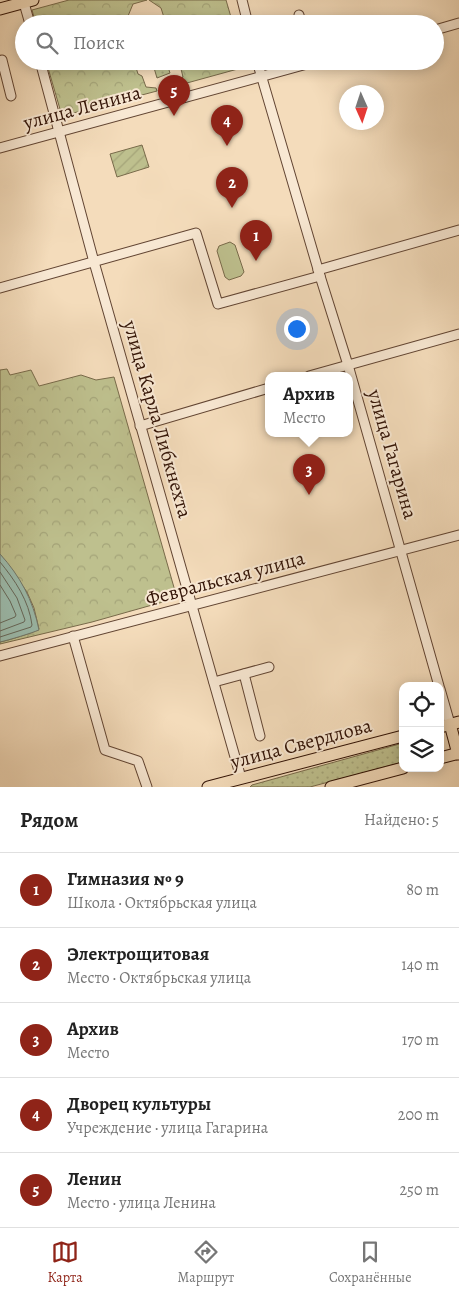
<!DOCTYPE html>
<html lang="ru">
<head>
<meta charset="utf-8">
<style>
	body { margin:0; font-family:Alegreya,serif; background:#f2f2f2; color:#222 }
	.controls { position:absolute; right:15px; bottom:15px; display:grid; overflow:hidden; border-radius:10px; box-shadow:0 2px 12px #0003 }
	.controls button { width:45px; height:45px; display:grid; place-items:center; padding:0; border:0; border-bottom:1px solid #e0e0e0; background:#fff; color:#222; font:25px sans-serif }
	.compass { position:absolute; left:339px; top:85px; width:45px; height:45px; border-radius:50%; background:#fff; box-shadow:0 2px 12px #0003; rotate:177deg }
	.you { position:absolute; left:296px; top:328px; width:18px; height:18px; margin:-12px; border:4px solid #fff; border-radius:50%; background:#1a73e8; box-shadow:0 0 0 8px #1a73e833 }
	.badge { display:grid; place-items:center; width:32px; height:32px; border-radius:50%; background:#8f2418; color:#fff; font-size:16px; font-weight:700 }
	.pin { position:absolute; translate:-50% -41px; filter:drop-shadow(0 1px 2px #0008) }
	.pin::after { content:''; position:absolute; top:26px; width:18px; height:15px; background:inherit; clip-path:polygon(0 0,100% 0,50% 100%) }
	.popup { position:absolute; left:265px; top:372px; width:88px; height:65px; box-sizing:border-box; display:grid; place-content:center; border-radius:10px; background:#fff; filter:drop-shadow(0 1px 4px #0005); font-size:16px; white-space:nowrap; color:#767676 }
	.popup b { font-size:19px; color:#222 }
	.popup::after { content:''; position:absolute; left:50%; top:100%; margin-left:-10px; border:10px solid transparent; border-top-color:#fff }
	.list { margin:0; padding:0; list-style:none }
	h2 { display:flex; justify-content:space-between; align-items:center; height:65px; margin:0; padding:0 20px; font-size:21px }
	h2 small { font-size:16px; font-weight:400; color:#767676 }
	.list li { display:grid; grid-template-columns:32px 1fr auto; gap:15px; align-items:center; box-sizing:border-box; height:75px; padding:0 20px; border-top:1px solid #e0e0e0 }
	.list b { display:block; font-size:19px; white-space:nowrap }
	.list p { margin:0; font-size:16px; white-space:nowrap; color:#767676 }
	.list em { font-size:16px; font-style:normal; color:#767676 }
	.icon { flex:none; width:28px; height:28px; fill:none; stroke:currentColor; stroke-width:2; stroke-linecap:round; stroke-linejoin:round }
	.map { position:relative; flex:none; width:459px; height:787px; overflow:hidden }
	.search { position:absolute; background:#fff; box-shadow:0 2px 12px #0003; left:15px; right:15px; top:15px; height:55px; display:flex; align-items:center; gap:12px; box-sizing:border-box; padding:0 18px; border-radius:28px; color:#767676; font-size:19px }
	.sheet { height:440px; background:#fff }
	nav { display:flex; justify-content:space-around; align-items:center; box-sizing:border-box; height:70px; border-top:1px solid #e0e0e0; background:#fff; font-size:14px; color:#767676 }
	nav a { display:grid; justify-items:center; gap:2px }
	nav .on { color:#8f2418 }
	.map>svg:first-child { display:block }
	.grass { fill:url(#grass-dots); stroke:#786a4a }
	.park { fill:url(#park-crowns); stroke:#786a4a }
	.garden { fill:url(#garden-furrows); stroke:#786a4a }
	.pitch { fill:#bec08e; stroke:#786a4a }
	.water { fill:#9cbcad; stroke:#72786a }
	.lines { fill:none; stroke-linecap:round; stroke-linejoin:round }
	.shore { stroke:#67685a; stroke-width:1 }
	.minor-casing { stroke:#624533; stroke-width:11 }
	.major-casing { stroke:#321306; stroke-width:13 }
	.minor { stroke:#f8e8d3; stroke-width:9 }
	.major { stroke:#f4dcbb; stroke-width:11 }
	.labels { text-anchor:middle; stroke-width:4; stroke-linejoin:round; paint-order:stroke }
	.street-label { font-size:20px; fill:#321306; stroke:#f8e8d3 }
</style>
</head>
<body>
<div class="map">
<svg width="459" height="787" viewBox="0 0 459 787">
	<defs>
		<pattern id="grass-dots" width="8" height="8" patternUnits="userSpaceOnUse" patternTransform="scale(1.25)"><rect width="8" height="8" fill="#bec08e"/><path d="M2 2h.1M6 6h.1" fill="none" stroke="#a4a479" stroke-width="1.8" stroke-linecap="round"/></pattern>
		<pattern id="park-crowns" width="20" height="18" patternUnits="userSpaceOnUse" patternTransform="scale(1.25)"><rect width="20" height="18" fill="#bec08e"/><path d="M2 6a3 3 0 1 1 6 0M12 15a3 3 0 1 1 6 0" fill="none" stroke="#a4a479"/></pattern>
		<pattern id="garden-furrows" width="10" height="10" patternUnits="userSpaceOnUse" patternTransform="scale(1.25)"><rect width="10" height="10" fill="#bec08e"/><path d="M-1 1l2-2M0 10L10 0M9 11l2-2" fill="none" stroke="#a4a479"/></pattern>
	</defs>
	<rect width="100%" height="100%" fill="#f4dcbb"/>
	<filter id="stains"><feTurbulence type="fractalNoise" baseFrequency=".004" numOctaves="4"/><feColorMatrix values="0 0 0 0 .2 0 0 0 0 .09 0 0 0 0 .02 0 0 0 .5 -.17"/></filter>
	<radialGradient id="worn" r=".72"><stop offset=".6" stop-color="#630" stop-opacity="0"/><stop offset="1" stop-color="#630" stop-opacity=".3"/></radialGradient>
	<g class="grass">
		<path d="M152,61H166L170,73L157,78Z"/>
		<path d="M403,743V762L310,787H250L252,785Z"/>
	</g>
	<g class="park">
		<path d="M69,0H147L133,4L128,16L130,24H36L32,10Z"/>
		<path d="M149,0H226L233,24H166L161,8Z"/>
		<path d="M46,61H134L138,74L142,76L146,87L156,88L157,91L62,116Z"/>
		<path d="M179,61H243L245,67L176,86L175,82L183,77Z"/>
		<path d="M7,369L10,375L31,370L39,386L81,375L96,380L114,377L177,598L92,622L0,644V642C9,640 33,633 39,629L34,608L27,592L0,554V370Z"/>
	</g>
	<path class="garden" d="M142,145L149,167L117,177L110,154Z"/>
	<path class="pitch" d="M230,242L235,245L244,272L241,276L229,280L225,277L217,251L219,246Z"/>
	<path class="water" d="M0,554C20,576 33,600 39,630C32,633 9,640 0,642Z"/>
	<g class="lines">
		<g class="shore">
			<path d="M0,562C15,580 29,601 32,625L31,627L0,637"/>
			<path d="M0,572L17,598L25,620L24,622L0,631"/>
			<path d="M0,585L10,601L16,615L15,617L0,623"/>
		</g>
		<g class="minor-casing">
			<g id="minor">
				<path d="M242,0L248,24"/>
				<path d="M24,3L30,24"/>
				<path d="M299,15L301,24"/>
				<path d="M435,30L459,23"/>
				<path d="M0,61L2,60L11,96"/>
				<path d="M40,61L94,262L241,778"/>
				<path d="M257,61L320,276L348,365L439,686"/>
				<path d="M0,148L318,61"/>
				<path d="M318,270L459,230"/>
				<path d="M0,288L196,233L218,304L320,276"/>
				<path d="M309,376L459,334"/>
				<path d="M140,426L269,388"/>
				<path d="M73,636L105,750L138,761L147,787"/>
				<path d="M0,656L459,535"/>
				<path d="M244,674L260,736"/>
				<path d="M214,682L269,667"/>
				<path d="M440,689L450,724"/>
			</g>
		</g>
		<g class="major-casing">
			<g id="major">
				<path d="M0,9L33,0"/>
				<path d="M450,724L458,754"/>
				<path d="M440,727L459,722"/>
				<path d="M440,758L459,753"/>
				<path d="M208,787L403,736"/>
				<path d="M331,787L403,768"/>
			</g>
		</g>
		<use href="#minor" class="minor"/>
		<use href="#major" class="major"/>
	</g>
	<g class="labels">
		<g class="street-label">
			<text transform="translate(82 107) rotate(-15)" y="7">улица Ленина</text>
			<text transform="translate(158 419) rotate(74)" y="7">улица Карла Либкнехта</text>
			<text transform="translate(393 454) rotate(74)" y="7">улица Гагарина</text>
			<text transform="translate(225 578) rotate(-15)" y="7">Февральская улица</text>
			<text transform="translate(301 743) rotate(-15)" y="7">улица Свердлова</text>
		</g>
	</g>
	<rect width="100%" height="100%" filter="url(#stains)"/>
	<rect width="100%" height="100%" fill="url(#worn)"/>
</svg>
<div class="controls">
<button><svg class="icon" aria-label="locate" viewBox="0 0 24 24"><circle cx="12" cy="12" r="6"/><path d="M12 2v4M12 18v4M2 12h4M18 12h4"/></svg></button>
<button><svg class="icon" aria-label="layers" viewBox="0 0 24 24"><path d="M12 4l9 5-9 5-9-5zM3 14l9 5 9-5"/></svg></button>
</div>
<svg class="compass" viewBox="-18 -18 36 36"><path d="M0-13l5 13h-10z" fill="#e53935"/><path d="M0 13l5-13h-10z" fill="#767676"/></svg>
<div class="you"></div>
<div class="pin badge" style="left:256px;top:261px">1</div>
<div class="pin badge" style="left:232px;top:208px">2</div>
<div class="pin badge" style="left:309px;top:495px">3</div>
<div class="popup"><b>Архив</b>Место</div>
<div class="pin badge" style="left:227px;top:146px">4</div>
<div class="pin badge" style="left:174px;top:116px">5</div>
<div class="search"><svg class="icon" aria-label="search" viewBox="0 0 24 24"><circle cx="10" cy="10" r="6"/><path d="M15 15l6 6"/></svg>Поиск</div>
</div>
<section class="sheet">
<h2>Рядом<small>Найдено: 5</small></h2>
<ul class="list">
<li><span class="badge">1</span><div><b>Гимназия № 9</b><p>Школа · Октябрьская улица</p></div><em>80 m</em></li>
<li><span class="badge">2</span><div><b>Электрощитовая</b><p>Место · Октябрьская улица</p></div><em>140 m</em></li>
<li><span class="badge">3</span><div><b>Архив</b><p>Место</p></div><em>170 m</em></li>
<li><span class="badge">4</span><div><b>Дворец культуры</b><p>Учреждение · улица Гагарина</p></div><em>200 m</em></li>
<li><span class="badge">5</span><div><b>Ленин</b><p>Место · улица Ленина</p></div><em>250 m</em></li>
</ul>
</section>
<nav>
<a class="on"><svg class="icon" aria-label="map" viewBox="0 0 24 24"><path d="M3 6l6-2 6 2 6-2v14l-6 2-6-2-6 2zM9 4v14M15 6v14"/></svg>Карта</a>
<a><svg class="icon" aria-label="directions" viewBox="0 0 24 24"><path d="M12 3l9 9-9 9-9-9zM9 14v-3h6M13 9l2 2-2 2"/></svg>Маршрут</a>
<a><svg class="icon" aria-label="saved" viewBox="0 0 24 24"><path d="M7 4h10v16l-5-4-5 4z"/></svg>Сохранённые</a>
</nav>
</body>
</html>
